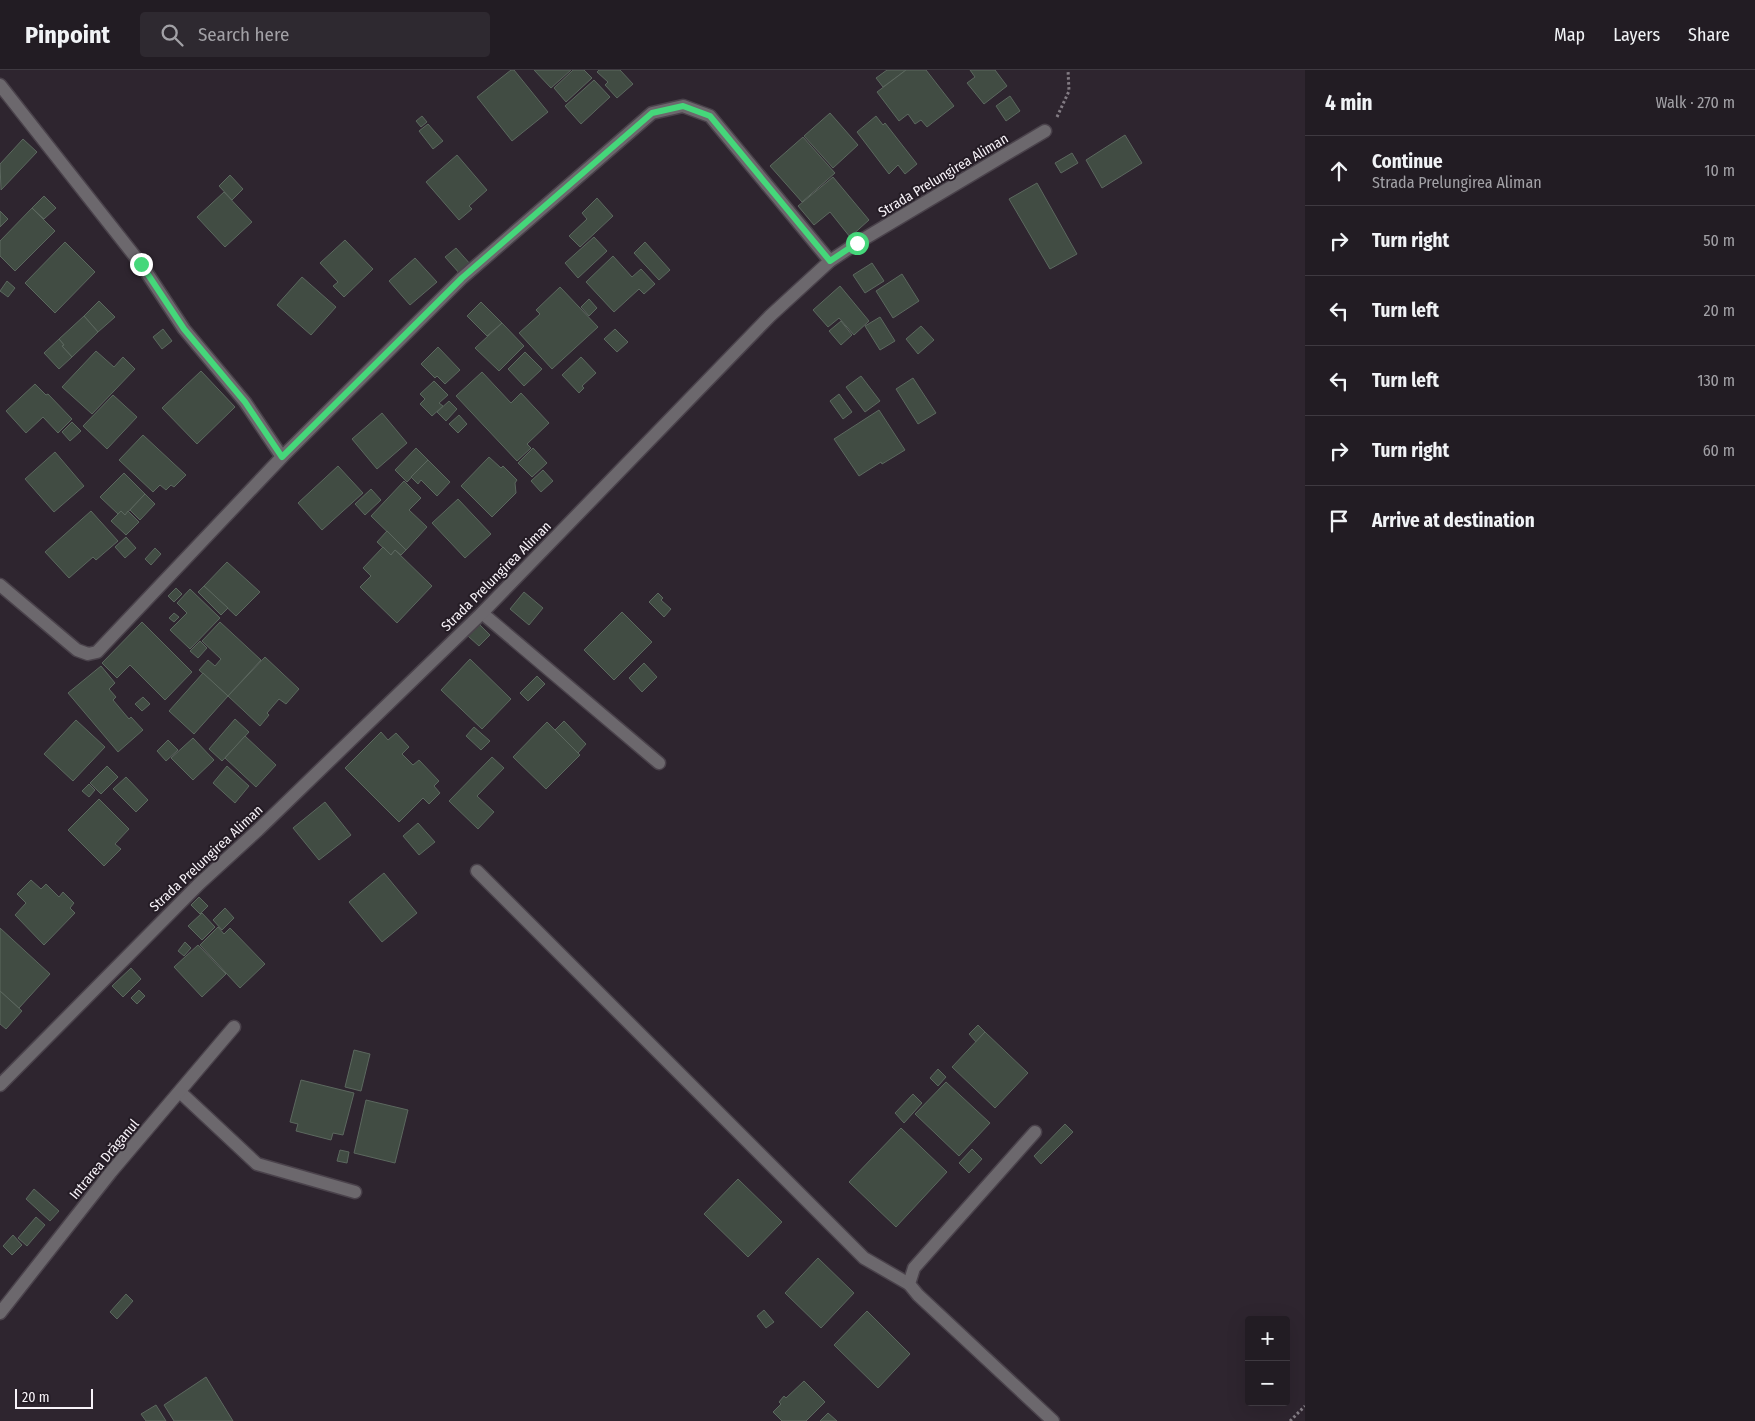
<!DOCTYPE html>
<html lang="en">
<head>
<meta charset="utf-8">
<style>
	body { margin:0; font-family:"Fira Sans Condensed",sans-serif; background:#2e2930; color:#f1f3f6 }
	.controls { position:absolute; right:15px; bottom:15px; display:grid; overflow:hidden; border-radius:5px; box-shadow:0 5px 20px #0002 }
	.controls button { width:45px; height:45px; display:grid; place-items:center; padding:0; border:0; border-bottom:1px solid #3f3a41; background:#221c23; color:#f1f3f6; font:25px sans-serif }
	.scale { position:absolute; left:15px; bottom:12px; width:78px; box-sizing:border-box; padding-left:5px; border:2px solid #f8f3f9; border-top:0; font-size:14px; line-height:18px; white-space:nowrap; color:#f8f3f9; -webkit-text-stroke:4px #241c25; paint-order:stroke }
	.stop { position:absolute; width:15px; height:15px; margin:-11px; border:4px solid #45d77a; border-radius:50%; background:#fff }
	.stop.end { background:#45d77a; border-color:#fff; box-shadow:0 1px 5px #0008 }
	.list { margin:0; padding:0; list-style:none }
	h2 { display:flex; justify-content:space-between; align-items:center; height:65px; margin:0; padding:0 20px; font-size:21px }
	h2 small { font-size:16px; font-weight:400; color:#a2a1a6 }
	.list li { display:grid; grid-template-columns:32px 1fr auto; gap:15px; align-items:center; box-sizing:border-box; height:70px; padding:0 20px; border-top:1px solid #3f3a41 }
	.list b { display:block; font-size:19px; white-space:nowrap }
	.list p { margin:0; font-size:16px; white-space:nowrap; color:#a2a1a6 }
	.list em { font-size:16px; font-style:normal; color:#a2a1a6 }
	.icon { flex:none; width:28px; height:28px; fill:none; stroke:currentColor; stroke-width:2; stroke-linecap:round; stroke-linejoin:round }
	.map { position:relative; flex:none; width:1305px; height:1351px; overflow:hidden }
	header { display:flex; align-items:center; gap:30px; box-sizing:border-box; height:70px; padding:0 25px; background:#221c23; border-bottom:1px solid #3f3a41 }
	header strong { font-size:24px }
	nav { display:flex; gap:28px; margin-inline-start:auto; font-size:18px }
	.search { width:350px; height:45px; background:#2e2930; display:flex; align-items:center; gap:12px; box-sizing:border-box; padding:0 18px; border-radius:5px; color:#a2a1a6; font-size:19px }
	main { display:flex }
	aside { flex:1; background:#221c23 }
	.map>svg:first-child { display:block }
	.building { fill:#414c43; stroke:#5c685f }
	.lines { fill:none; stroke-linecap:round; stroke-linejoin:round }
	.lane-casing { stroke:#4a424b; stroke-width:15 }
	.street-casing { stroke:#4a424b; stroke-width:15 }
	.path { stroke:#837c84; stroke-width:3; stroke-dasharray:2.5 2.5; stroke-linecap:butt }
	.lane { stroke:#6c686d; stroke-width:12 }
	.street { stroke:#6c686d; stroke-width:12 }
	.route { stroke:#45d77a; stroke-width:6 }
	.labels { text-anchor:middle; stroke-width:4; stroke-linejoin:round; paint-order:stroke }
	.street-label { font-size:14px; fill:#f8f3f9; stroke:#241c25 }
</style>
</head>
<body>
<header>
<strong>Pinpoint</strong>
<div class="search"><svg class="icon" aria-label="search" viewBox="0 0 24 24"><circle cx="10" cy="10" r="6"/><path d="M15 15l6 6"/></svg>Search here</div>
<nav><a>Map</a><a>Layers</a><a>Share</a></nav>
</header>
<main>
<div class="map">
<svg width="1305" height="1351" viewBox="0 0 1305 1351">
	<rect width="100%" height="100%" fill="#2e252f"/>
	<g class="building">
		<path d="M511,0H514L548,42L512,71L477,27Z"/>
		<path d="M534,0H571L551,18Z"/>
		<path d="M573,0H584L592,8L566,32L554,18Z"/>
		<path d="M599,0H620L633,14L617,28L605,15L608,12L597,2Z"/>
		<path d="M887,0H906L883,17L876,8Z"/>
		<path d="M906,0H926L954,36L927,57L921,50L915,54L908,44L899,51L877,22Z"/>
		<path d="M970,0H995L1007,16L984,34L967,13L975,7Z"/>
		<path d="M594,10L610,27L581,54L565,36Z"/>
		<path d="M1010,26L1020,41L1006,51L996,36Z"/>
		<path d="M830,43L858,75L833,98L804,66Z"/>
		<path d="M422,46L427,52L421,57L416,51Z"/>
		<path d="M876,46L883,55L885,53L917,94L905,104L898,95L889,104L857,62Z"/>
		<path d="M428,54L443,71L433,79L419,61Z"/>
		<path d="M1125,65L1142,93L1102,118L1086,90Z"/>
		<path d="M803,67L835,103L802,132L770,96Z"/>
		<path d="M23,69L37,82L1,120L0,94Z"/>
		<path d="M1072,83L1078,93L1061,103L1055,93Z"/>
		<path d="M457,85L487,120L469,136L472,139L459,150L426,112Z"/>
		<path d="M230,105L243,119L232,130L219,116Z"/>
		<path d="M833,107L869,150L850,167L830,142L814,155L798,136Z"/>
		<path d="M1037,113L1077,184L1050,199L1009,129Z"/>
		<path d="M224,122L252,152L225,177L197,147Z"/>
		<path d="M44,126L56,138L44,149L32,138Z"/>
		<path d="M597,128L613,146L580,177L569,166L587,149L582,143Z"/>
		<path d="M32,138L55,161L15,201L0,186V171Z"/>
		<path d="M0,141L8,149L0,157Z"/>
		<path d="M594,167L607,181L578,208L565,193Z"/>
		<path d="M345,170L373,199L344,227L333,216L338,212L320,193Z"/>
		<path d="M65,172L95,202L55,243L25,213Z"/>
		<path d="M645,172L670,200L659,210L634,183Z"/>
		<path d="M456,178L471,195L460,204L445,187Z"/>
		<path d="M613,186L632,207L641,199L655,214L644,224L639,219L614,242L586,212Z"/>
		<path d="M415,188L437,212L410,235L389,211Z"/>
		<path d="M872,193L884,211L865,223L853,205Z"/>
		<path d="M902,204L919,231L893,248L876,221Z"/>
		<path d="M302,207L336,237L311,265L277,235Z"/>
		<path d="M7,211L15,218L8,227L0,221Z"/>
		<path d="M840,216L869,251L854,265L839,248L828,257L813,240Z"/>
		<path d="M560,217L598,257L552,299L519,263L540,244L536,240Z"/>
		<path d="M589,229L597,238L589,246L581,237Z"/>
		<path d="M99,231L115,247L98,262L84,246Z"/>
		<path d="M481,232L502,253L487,266L467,246Z"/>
		<path d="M84,246L98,262L72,287L62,276L64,275L59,269Z"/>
		<path d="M880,247L895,271L880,280L865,256Z"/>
		<path d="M841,251L852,265L841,275L829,261Z"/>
		<path d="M502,253L524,276L499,301L475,278Z"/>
		<path d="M921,256L934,270L918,284L906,269Z"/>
		<path d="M163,259L172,271L162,279L153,267Z"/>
		<path d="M615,259L628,272L617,282L604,269Z"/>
		<path d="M59,269L64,275L62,276L72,287L59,299L44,283Z"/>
		<path d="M438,277L460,300L445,314L437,306L435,308L421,294Z"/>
		<path d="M96,281L114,297L123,287L135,299L92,344L62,317Z"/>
		<path d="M525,282L542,299L524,316L508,299Z"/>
		<path d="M581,287L596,303L582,316L584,318L579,323L562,305Z"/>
		<path d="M201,301L235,337L197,374L162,338Z"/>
		<path d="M482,302L511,333L521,323L549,353L527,374L531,378L517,391L456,326Z"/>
		<path d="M861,306L880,331L865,342L846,317Z"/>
		<path d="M913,308L936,343L918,354L896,319Z"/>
		<path d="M434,311L448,325L439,333L443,336L432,346L420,334L425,329L420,324Z"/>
		<path d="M35,314L46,325L48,324L72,349L58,363L43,347L26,363L6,341Z"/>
		<path d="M839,324L852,342L843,349L830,331Z"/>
		<path d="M113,325L137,347L107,379L83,356Z"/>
		<path d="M449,331L457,339L446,351L437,342Z"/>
		<path d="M879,340L905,380L882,394L881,392L859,406L834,369Z"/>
		<path d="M382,343L407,373L377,399L352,369Z"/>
		<path d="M459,345L467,354L458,363L449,354Z"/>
		<path d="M72,352L81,361L70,371L62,362Z"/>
		<path d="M143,365L186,405L174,417L171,415L166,420L160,415L153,422L119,390Z"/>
		<path d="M416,378L428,390L407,412L395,400Z"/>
		<path d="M533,378L547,393L532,407L518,393Z"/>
		<path d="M55,382L84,416L54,442L25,409Z"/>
		<path d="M489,387L501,398L503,396L517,410L515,413L516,423L492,447L461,416Z"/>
		<path d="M428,390L450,412L437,426L421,410L418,414L411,407Z"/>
		<path d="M338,396L363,423L322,460L298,433Z"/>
		<path d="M543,400L553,411L541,422L531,411Z"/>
		<path d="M124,403L145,424L125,445L121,441L118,444L100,427Z"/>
		<path d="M404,411L421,428L409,440L427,457L406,480L371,446Z"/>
		<path d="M371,419L381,430L365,445L355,434Z"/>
		<path d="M145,424L155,434L140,450L130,440Z"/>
		<path d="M458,429L491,464L465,488L432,453Z"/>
		<path d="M91,441L118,471L96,490L93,487L69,508L45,482Z"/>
		<path d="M121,441L125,445L128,441L139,452L126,465L111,451Z"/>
		<path d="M387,461L406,480L401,485L395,480L391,485L377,472Z"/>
		<path d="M126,467L136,478L125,488L115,477Z"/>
		<path d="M383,477L391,485L395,480L432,516L397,553L360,517L371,506L363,498Z"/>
		<path d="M155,478L161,484L151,495L145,489Z"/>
		<path d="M227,492L260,522L236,546L204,516Z"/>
		<path d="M204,516L228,538L221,545L198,522Z"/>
		<path d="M176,518L182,524L174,532L168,526Z"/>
		<path d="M190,519L220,548L190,579L170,560L187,543L177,533Z"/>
		<path d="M524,522L543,538L529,555L510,539Z"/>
		<path d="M658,523L663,528L661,530L671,539L664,547L649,532Z"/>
		<path d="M622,542L652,572L614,610L584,580Z"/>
		<path d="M174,543L179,547L174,552L169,548Z"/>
		<path d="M142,552L192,602L165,630L130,595L117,608L102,593Z"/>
		<path d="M220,552L261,590L228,626L199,600L208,590L215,596L221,589L202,571Z"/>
		<path d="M479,554L490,565L479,576L468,566Z"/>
		<path d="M200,571L207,578L198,588L190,581Z"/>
		<path d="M265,587L299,619L286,634L279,629L267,643L269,645L260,656L228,626Z"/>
		<path d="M470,589L511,629L482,659L441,620Z"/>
		<path d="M644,593L657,607L642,622L629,608Z"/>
		<path d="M101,596L115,613L109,619L116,627L113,630L129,649L131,647L143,660L118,682L68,623Z"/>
		<path d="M203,603L228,626L194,664L169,641Z"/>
		<path d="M537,606L545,614L528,631L520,623Z"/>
		<path d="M143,627L150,634L142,641L135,634Z"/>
		<path d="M235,649L249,662L222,691L209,679Z"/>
		<path d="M76,650L105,677L73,711L44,684Z"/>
		<path d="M564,651L586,674L578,683L555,660Z"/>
		<path d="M547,652L580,685L546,719L513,687Z"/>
		<path d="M474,657L490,671L481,680L466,666Z"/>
		<path d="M381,662L388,670L396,663L409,677L402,684L413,695L419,690L439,711L434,716L440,723L429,734L423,728L399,752L345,698Z"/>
		<path d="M245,666L276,695L256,717L225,688Z"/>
		<path d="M193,668L214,690L193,710L171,688Z"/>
		<path d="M168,670L178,680L166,691L157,681Z"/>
		<path d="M492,687L504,698L477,726L494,742L478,759L449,731Z"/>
		<path d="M107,696L118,707L101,724L90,713Z"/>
		<path d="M227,696L249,716L235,733L213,713Z"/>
		<path d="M126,707L148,730L136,742L113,719Z"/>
		<path d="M89,714L95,720L89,727L82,721Z"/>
		<path d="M99,729L129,759L115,774L121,779L104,796L68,760Z"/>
		<path d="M325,732L351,765L319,790L293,758Z"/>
		<path d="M418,753L435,772L419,785L403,766Z"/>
		<path d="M384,803L417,843L382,872L349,832Z"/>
		<path d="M31,810L41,819L46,814L59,827L63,822L74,833L70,838L75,843L44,875L15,845L26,833L17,824Z"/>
		<path d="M199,827L208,836L200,844L191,835Z"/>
		<path d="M225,838L234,848L222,860L213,850Z"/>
		<path d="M202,843L215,857L202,870L188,856Z"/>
		<path d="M218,857L224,864L230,858L265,894L240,918L200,875Z"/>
		<path d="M0,858L50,904L19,938L0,921Z"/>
		<path d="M185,872L191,878L184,886L178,881Z"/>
		<path d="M198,875L226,904L202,927L174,897Z"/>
		<path d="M131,898L141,909L123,927L112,916Z"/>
		<path d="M139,920L145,926L137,934L131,928Z"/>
		<path d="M0,921L22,941L6,959L0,954Z"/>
		<path d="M978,955L985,962L976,972L969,964Z"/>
		<path d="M985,962L1028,1003L995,1038L952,997Z"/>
		<path d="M354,980L370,984L361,1021L345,1017Z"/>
		<path d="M938,999L946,1007L938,1016L930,1008Z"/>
		<path d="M301,1010L354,1023L343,1065L333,1063L331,1070L296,1061L298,1054L290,1052Z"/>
		<path d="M946,1012L990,1053L959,1086L915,1044Z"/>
		<path d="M913,1024L922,1033L904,1053L895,1043Z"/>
		<path d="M366,1030L408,1040L395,1093L354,1083Z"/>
		<path d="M1065,1054L1073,1062L1041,1094L1034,1086Z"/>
		<path d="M901,1058L947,1102L896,1157L849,1112Z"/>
		<path d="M972,1079L982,1089L969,1103L959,1093Z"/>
		<path d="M340,1080L349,1082L347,1093L337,1091Z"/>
		<path d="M738,1109L782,1152L748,1187L704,1144Z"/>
		<path d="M34,1119L59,1141L50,1151L26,1129Z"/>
		<path d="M36,1147L45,1155L27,1176L18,1168Z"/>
		<path d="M13,1165L22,1175L12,1185L3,1176Z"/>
		<path d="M818,1188L854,1223L821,1258L785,1223Z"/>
		<path d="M126,1224L133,1231L117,1249L110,1242Z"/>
		<path d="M764,1240L774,1252L766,1258L757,1246Z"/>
		<path d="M867,1241L910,1284L878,1318L834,1275Z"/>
		<path d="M206,1307L233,1351H174L164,1335Z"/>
		<path d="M804,1311L825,1332L806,1351H782L773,1342L781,1334L779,1332L784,1326L786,1328Z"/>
		<path d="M156,1335L166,1351H146L141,1344Z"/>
		<path d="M828,1343L837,1351H820Z"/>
	</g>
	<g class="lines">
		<g class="lane-casing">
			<g id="lane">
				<path d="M482,543L659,693"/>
				<path d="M180,1022L257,1094L355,1122"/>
			</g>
		</g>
		<g class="street-casing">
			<g id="street">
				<path d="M0,15L141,194L184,259L245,332L282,387"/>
				<path d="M0,515L77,580L88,584L97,582L282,387L462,208L652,43L683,36L710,46L830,191"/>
				<path d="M477,801L864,1188L909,1214"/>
				<path d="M0,1015L199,814L258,760L482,543L770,246L830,191L857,173L1045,61"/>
				<path d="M1035,1062L914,1198L909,1214L918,1225L1053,1351"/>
				<path d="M0,1243L111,1102L234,957"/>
			</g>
		</g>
		<g class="path">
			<path d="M1057,47L1069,21L1068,0"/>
			<path d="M1290,1351L1305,1336"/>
		</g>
		<use href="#lane" class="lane"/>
		<use href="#street" class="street"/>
	</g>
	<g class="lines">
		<path class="route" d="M141,194L184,259L245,332L282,387L462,208L652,43L683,36L710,46L830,191L857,173"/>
	</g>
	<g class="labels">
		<g class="street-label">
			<text transform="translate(943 105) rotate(-31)" y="5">Strada Prelungirea Aliman</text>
			<text transform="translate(496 506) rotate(-45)" y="5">Strada Prelungirea Aliman</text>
			<text transform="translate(206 788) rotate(-43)" y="5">Strada Prelungirea Aliman</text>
			<text transform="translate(104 1089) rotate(-50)" y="5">Intrarea Drăganul</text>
		</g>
	</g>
</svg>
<div class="controls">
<button>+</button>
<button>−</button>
</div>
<div class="scale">20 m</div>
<div class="stop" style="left:857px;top:173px"></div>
<div class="stop end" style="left:141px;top:194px"></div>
</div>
<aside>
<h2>4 min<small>Walk · 270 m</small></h2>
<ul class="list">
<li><svg class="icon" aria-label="ahead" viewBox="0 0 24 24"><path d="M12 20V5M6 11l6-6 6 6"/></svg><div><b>Continue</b><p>Strada Prelungirea Aliman</p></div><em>10 m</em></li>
<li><svg class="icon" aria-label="right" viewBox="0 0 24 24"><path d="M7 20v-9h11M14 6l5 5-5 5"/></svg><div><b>Turn right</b></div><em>50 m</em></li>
<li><svg class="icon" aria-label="left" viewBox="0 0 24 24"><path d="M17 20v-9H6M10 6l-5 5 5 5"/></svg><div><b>Turn left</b></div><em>20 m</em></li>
<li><svg class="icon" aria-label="left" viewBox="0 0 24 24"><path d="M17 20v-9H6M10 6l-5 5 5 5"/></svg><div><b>Turn left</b></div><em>130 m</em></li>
<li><svg class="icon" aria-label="right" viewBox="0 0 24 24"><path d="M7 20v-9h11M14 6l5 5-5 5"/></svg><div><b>Turn right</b></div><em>60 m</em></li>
<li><svg class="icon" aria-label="arrive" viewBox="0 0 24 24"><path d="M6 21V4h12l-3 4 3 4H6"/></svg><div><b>Arrive at destination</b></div></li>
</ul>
</aside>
</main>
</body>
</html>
